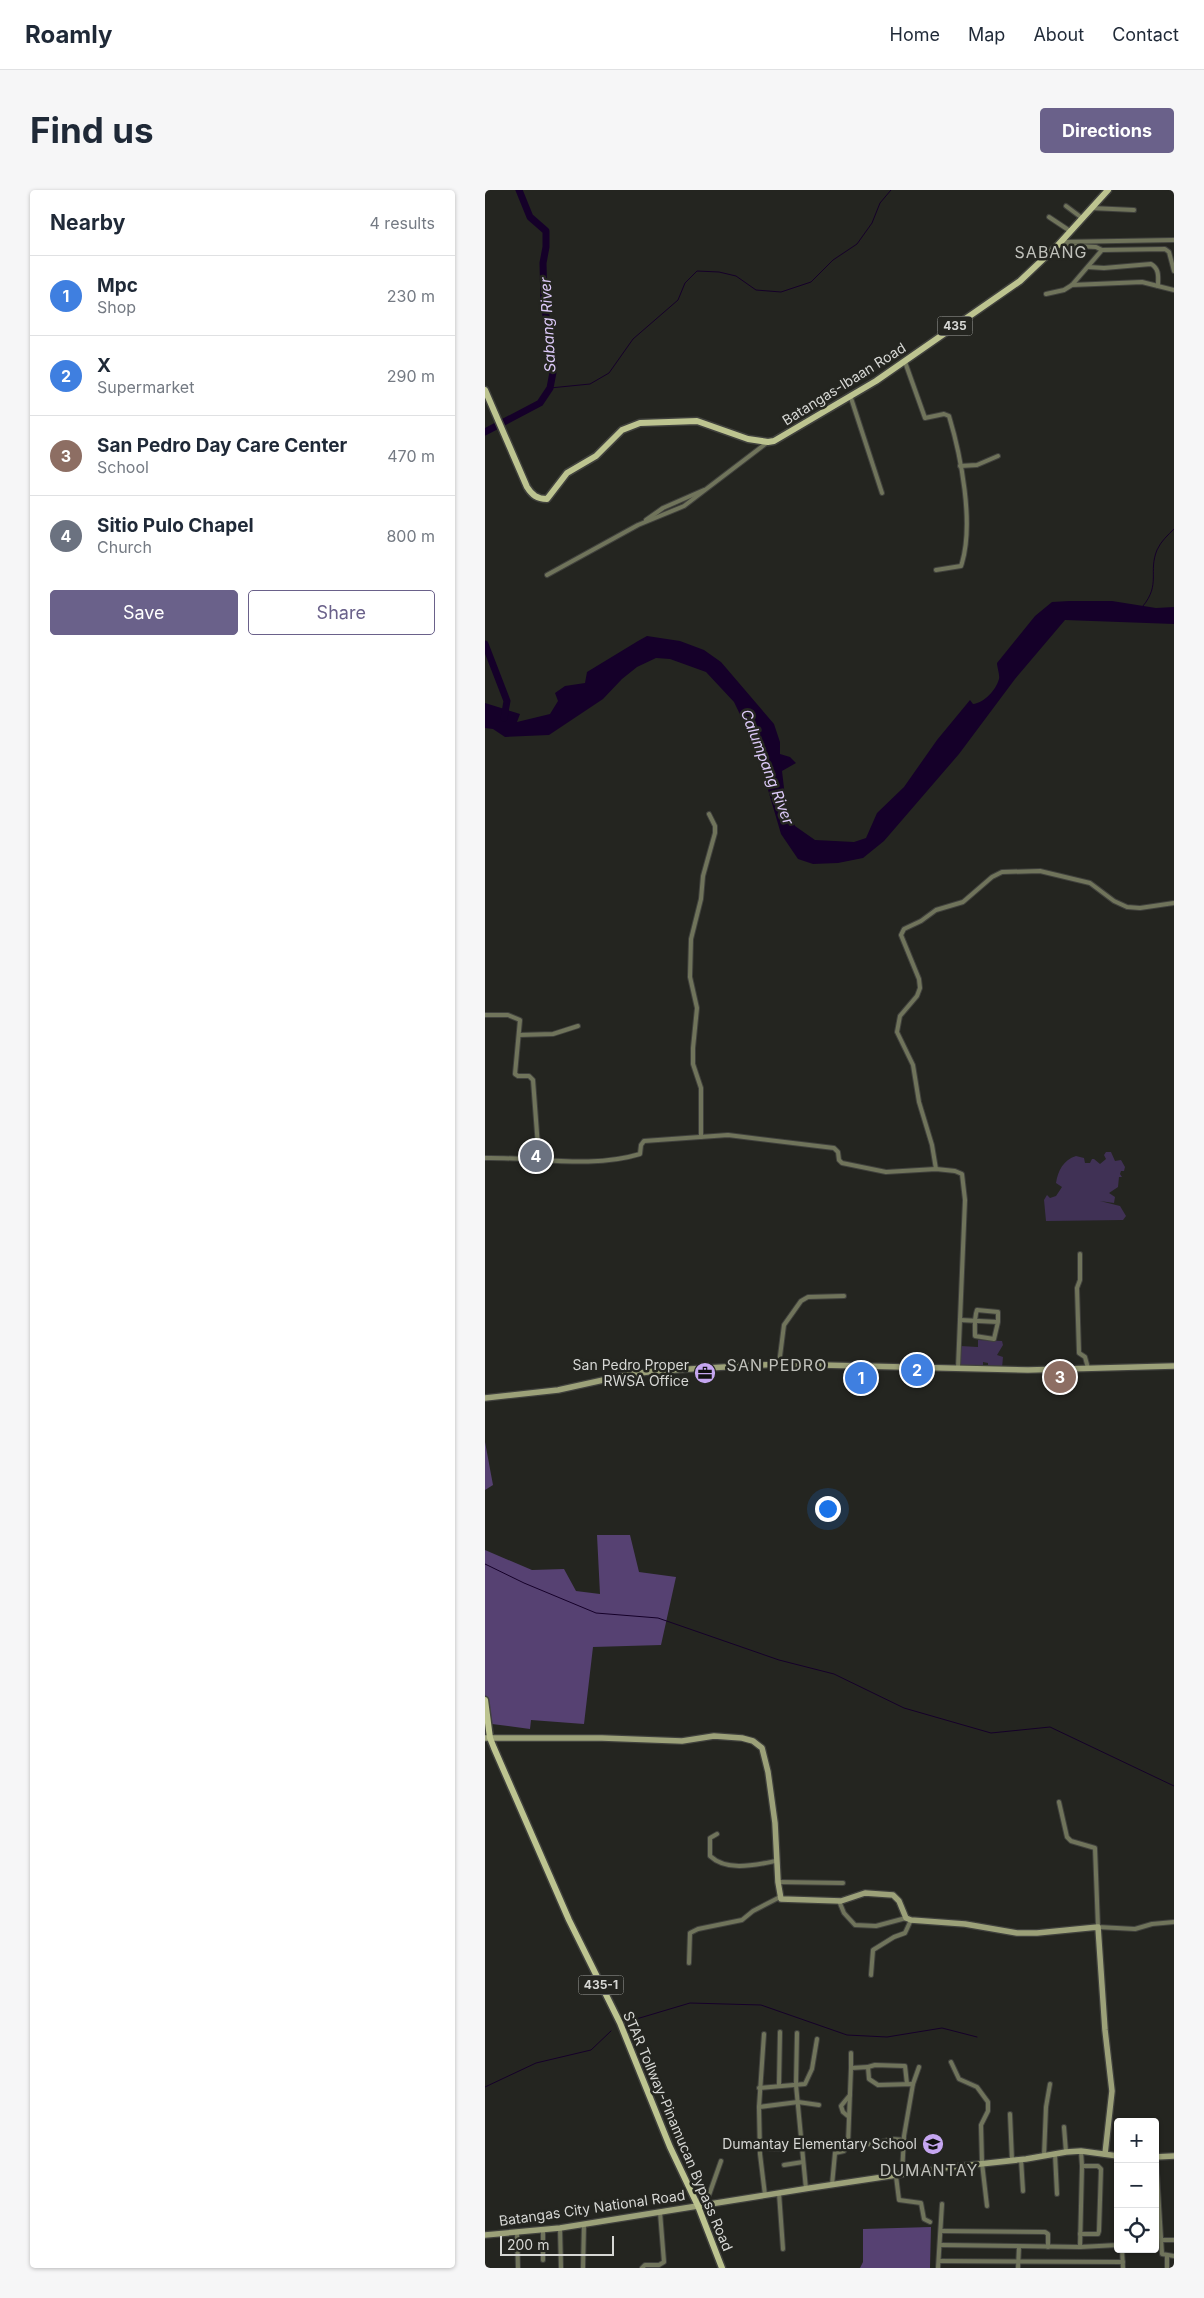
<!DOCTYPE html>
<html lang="en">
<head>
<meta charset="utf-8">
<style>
	body { margin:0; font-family:Inter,sans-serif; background:#f6f6f7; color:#1f2937 }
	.controls { position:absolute; right:15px; bottom:15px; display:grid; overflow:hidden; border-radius:5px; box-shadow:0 1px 4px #0004 }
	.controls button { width:45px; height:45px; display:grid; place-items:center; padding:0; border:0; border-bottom:1px solid #e0e1e3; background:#fff; color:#1f2937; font:25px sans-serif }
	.scale { position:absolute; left:15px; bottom:12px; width:114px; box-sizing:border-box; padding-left:5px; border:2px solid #d6d7d4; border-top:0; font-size:14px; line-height:18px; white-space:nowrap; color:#d6d7d4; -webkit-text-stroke:4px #242520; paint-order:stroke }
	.you { position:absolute; left:342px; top:1318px; width:18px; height:18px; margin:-12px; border:4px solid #fff; border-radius:50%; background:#1a73e8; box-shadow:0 0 0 8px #1a73e833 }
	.badge { display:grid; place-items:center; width:32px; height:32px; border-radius:50%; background:#6a618a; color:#fff; font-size:16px; font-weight:700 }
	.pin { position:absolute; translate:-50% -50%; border:2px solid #fff; box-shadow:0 1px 5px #0006 }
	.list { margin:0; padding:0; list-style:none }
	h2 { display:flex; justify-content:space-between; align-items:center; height:65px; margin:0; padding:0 20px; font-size:21px }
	h2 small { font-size:16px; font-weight:400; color:#747a83 }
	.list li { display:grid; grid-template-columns:32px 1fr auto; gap:15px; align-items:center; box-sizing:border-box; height:80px; padding:0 20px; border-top:1px solid #e0e1e3 }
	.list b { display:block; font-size:19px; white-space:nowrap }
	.list p { margin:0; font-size:16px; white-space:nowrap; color:#747a83 }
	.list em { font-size:16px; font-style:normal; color:#747a83 }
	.actions { display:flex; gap:10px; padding:15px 20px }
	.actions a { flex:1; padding:11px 0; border:1px solid #6a618a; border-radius:5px; text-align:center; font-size:18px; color:#6a618a }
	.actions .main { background:#6a618a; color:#fff }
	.icon { flex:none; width:28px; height:28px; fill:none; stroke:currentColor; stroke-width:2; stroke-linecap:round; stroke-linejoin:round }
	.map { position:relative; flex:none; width:689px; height:2078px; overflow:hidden; border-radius:5px }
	header { display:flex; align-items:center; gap:30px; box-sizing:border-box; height:70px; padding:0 25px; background:#fff; border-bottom:1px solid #e0e1e3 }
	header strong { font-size:24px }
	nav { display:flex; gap:28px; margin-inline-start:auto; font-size:18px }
	.intro { display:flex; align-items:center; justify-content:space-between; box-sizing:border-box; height:120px; padding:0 30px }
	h1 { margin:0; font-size:35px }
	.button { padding:12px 22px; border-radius:5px; background:#6a618a; color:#fff; font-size:18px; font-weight:700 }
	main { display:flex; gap:30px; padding:0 30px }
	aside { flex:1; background:#fff; border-radius:5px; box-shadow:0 1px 4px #0004 }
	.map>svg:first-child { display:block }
	.green { fill:#403155 }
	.forest { fill:#564172 }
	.water { fill:#150029 }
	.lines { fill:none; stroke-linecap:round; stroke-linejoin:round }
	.stream { stroke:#150029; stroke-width:1 }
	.river { stroke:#150029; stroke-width:7 }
	.street-casing { stroke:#40413d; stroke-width:6 }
	.secondary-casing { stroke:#40413d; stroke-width:8 }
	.primary-casing { stroke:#40413d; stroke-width:9 }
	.street { stroke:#70745b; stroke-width:4 }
	.secondary { stroke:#9ca179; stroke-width:5.5 }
	.primary { stroke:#bdc490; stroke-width:6 }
	.labels { text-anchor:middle; stroke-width:5; stroke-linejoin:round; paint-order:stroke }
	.shield { fill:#242520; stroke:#a1a29e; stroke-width:1 }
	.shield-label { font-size:12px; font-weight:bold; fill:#d6d7d4 }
	.street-label { font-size:14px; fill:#d6d7d4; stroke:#242520 }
	.poi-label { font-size:14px; fill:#d6d7d4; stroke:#242520; text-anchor:end }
	.water-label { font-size:15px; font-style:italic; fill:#ddcaf9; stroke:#242520 }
	.quarter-label { font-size:16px; letter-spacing:1px; fill:#c0c1bb; stroke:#242520 }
</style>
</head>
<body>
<header>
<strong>Roamly</strong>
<nav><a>Home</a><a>Map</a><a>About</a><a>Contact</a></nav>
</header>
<div class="intro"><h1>Find us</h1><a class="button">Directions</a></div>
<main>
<aside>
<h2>Nearby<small>4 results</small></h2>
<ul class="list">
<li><span class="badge" style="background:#3f7fe0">1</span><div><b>Mpc</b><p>Shop</p></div><em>230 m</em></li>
<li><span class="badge" style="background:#3f7fe0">2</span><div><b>X</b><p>Supermarket</p></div><em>290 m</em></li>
<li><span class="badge" style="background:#8d6e63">3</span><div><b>San Pedro Day Care Center</b><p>School</p></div><em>470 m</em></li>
<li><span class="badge" style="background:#6b7280">4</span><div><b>Sitio Pulo Chapel</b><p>Church</p></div><em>800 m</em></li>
</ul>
<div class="actions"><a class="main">Save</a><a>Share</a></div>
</aside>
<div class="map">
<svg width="689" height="2078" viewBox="0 0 689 2078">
	<rect width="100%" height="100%" fill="#242520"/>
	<g class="green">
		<path d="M621,962H626L630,971L636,970L640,977L639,981H636L635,984L637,987H634L633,997L624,1003L630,1007L629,1013L615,1011L635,1016L641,1026L638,1030L561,1031L559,1010L562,1005L565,1008L571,1006L577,997L571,993C573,981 578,970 591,966L599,968L600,973H605L607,969H609L615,974L621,969L619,965Z"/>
		<path d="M493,1150L517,1151L518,1155L512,1165L518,1167L517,1178L503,1177V1173L498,1172V1177L474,1176L475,1156L493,1157Z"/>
	</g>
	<g class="forest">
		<path d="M0,1252L8,1295L0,1300Z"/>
		<path d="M112,1345H145L154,1382L191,1387L176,1455L108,1457L99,1534L46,1530L45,1539L7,1534L6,1541L0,1540V1360L47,1380L79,1379L91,1401L115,1404Z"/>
		<path d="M446,2037L445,2078H375L378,2072V2039Z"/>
	</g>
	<path class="water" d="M584,411H627L671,418L689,417V434L580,430L530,489L474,564L399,651L378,668L353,673L328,674L313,669L296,644L279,586L262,539L249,512L221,482L185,469L171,468L152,477L137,489L118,509L64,545L20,547L8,539L0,538V513L35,524L32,532L65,524L73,511L70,503L80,496L100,493L102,482L153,451L162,446L195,451L219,460L236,472L289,534L295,552V564L305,567L311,573L297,581L301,615L310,636L330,650L369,652L381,648L392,623L419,597L452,550L485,510L488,514C499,513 511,500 514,489C515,485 512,477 512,473L550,426L567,412Z"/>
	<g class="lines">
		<g class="stream">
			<path d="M65,198L105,194L124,183L148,149L193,110L200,93L212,81L234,82L251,86L271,100L296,102L326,92L348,70L372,54L387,33L395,13L406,0"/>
			<path d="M658,416C676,394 663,382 672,360C676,351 683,345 689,339"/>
			<path d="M0,1374L39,1393L111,1423L173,1428L294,1470L349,1484L419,1518L506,1543L565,1537L689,1596"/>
			<path d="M148,1830L205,1813L276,1815L362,1845L402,1847L457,1838L492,1847"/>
			<path d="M0,1897L51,1873L106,1860L126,1841"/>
		</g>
		<g class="river">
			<path d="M0,242L55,213L65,198L69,177L59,113L58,73L61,57V41L45,27L34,0"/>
			<path d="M0,454L22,511L19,528"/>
		</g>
		<g class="street-casing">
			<g id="street">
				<path d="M581,16L597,28"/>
				<path d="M606,18L649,20"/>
				<path d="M564,27L585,41"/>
				<path d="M576,52L689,50"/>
				<path d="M573,55L611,57L617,60L680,59L684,62L689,81"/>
				<path d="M603,77L619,78L666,74C675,79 673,88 673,96"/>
				<path d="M587,95L657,92L689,100"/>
				<path d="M561,104L579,100L587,95L617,60"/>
				<path d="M420,172L440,228L459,224L464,226C476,266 489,332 477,373L476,376L451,380"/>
				<path d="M366,208L397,303"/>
				<path d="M475,276L492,275L513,266"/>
				<path d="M161,330L178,318L219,300"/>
				<path d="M62,385L153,335L199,316L283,252"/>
				<path d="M0,825H23L35,830L30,884L33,886H44L48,890L54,970"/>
				<path d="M34,845L68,844L93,836"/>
				<path d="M216,947V898L208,874V858L212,818L205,787L206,749L216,709L218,686L230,643V636L224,624"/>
				<path d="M0,968C50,967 106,979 155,964L156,955L159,951L243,945L349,958L353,962L354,970L357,973L401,982L451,979L470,981L477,984L480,1010L473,1178"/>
				<path d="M451,979L447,955L434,912L428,875L412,842L415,826L432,806L435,798L434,789L416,745L419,739L436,731L451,720L478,712L507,687L517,682L555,681L605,693L629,711L642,717L655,718L689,713"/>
				<path d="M595,1064V1090L592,1098L594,1163L600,1167L603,1178"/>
				<path d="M475,1130L513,1132L509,1149L490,1146C490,1138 489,1128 492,1120L513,1122V1132"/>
				<path d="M294,1174L299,1135L316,1111L323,1107L359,1106"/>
				<path d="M574,1612L582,1647L586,1651L610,1658L613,1737L650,1739L667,1734L689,1732"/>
				<path d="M232,1644L225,1648V1666C242,1682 270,1675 291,1671"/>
				<path d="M293,1692L358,1693"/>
				<path d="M354,1711L359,1723L370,1735L391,1736L421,1728"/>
				<path d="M204,1773L205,1743L213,1739L257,1730L268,1721L295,1707"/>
				<path d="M386,1785L388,1760L409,1747L420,1743L426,1730"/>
				<path d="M312,1843L311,1895L321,1999"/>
				<path d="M279,1844L274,1917L275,1964L280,2005"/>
				<path d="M466,1872L474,1889L492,1897L503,1912V1921L496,1935L497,1973L502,2016"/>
				<path d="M383,1877L390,1875L420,1876L422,1894"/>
				<path d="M366,1878V1863"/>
				<path d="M428,1894L434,1877"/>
				<path d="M294,1895L295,1842"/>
				<path d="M274,1898L320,1894L327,1879L332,1849"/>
				<path d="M274,1917L313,1912L334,1915"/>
				<path d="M525,1924L527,1970"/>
				<path d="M364,1927L358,1922L356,1916L365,1905"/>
				<path d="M579,1937L581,1962"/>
				<path d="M363,1954H389L407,1949L419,1950"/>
				<path d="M275,1958L300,1959"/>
				<path d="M570,1964L572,2004"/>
				<path d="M559,1966L561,1917L565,1894"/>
				<path d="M671,1967L677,2064L689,2066"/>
				<path d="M536,1969L538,2001"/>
				<path d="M299,1975L318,1972"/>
				<path d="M411,1986L414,2010L436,2013L439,2029L445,2032"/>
				<path d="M347,1995L350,1963L359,1961L363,1954L366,1878L383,1877L384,1889L393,1895L428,1894L419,1946L417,1985"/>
				<path d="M294,2003L298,2059"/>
				<path d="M211,2012L224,2005L236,1971"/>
				<path d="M75,2038L76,2078"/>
				<path d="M58,2040V2070"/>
				<path d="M456,2041L560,2042L563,2044V2057"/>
				<path d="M32,2043L33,2078"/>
				<path d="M595,2044H613L614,2041L616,1979L613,1976H597"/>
				<path d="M677,2050H689"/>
				<path d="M456,2055L595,2057L633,2055"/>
				<path d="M595,2057L597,1976L596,1961"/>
				<path d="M637,2059L638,2078"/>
				<path d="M454,2071L638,2072"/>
				<path d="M98,2078L99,2034"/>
				<path d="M157,2078L160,2075H174L179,2072L175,2022"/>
				<path d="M453,2078L457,2014"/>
				<path d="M533,2078L534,2057"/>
				<path d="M682,2078V2066"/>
			</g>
		</g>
		<g class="secondary-casing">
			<g id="secondary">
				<path d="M0,1208L73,1200L141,1185L170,1181L294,1174L543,1180L689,1176"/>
				<path d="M0,1548H117L197,1551L229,1546L257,1548L268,1551L277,1558L283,1582L290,1633L293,1692L296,1709L356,1711L380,1703L408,1705L414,1711L421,1728L426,1730L480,1734L532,1743H552L613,1737L620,1840L627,1901L620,1964"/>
				<path d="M670,1967L689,1966"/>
				<path d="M0,2045L75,2038L325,1998L458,1978L541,1969L581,1962L596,1961L633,1966"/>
			</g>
		</g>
		<g class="primary-casing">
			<g id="primary">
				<path d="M0,200L42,297C47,305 52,309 62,309L82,283L111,266L137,240L155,233L212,231L263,249L283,252L289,251L391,191L535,91L573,55L623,0"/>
				<path d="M0,1510L5,1548L9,1558L84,1730L135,1833L185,1957L213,2016L237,2078"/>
			</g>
		</g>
		<use href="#street" class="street"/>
		<use href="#secondary" class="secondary"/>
		<use href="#primary" class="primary"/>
	</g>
	<defs>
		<g id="office-disc" transform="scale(1.125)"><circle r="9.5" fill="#c5a6f0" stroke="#242520"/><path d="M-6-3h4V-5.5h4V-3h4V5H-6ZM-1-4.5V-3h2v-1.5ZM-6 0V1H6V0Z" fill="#111"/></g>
		<g id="school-disc" transform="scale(1.125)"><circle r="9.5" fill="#c5a6f0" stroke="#242520"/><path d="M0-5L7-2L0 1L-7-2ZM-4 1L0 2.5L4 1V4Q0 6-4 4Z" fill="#111"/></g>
	</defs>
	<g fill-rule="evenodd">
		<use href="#office-disc" x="220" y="1183"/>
		<use href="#school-disc" x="448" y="1954"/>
	</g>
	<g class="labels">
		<g class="shield">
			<rect x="452.5" y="126.5" width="35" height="19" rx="4"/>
			<rect x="93.5" y="1785.5" width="45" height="19" rx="4"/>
		</g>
		<g class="shield-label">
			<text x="470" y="140">435</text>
			<text x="116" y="1799">435-1</text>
		</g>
		<g class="street-label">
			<text transform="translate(359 194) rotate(-32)" y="5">Batangas-Ibaan Road</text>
			<text transform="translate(193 1941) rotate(67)" y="5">STAR Tollway-Pinamucan Bypass Road</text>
			<text transform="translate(107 2018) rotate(-8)" y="5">Batangas City National Road</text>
		</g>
		<g class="poi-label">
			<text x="204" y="1180">San Pedro Proper<tspan x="204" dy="16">RWSA Office</tspan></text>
			<text x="432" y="1959">Dumantay Elementary School</text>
		</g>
		<g class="water-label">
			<text transform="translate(63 135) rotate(-93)" y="5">Sabang River</text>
			<text transform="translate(282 577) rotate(69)" y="5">Calumpang River</text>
		</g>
		<g class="quarter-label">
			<text x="566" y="68">SABANG</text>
			<text x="292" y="1181">SAN PEDRO</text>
			<text x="444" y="1986">DUMANTAY</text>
		</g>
	</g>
</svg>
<div class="controls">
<button>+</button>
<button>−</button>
<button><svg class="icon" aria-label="locate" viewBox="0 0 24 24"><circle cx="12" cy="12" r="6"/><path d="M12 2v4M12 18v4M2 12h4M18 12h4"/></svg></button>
</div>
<div class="scale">200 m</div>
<div class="you"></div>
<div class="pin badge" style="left:376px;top:1188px;background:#3f7fe0">1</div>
<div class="pin badge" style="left:432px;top:1180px;background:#3f7fe0">2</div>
<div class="pin badge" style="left:575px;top:1187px;background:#8d6e63">3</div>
<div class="pin badge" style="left:51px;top:966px;background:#6b7280">4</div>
</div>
</main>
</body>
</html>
